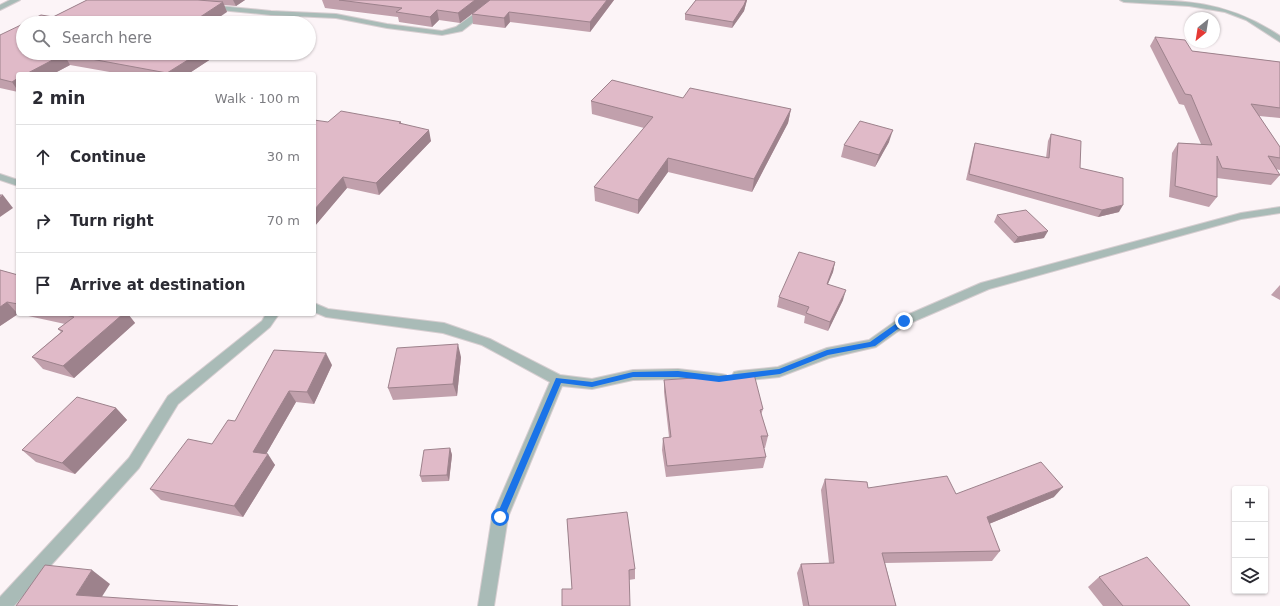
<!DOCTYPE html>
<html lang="en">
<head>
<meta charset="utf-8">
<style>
	body { margin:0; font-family:"DejaVu Sans",sans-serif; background:#f7f7f7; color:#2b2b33 }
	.controls { position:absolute; right:12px; bottom:12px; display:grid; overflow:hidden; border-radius:4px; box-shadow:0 1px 3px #0004 }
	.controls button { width:36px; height:36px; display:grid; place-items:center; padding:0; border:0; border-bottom:1px solid #e1e1e2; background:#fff; color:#2b2b33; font:20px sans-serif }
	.compass { position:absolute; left:1184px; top:12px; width:36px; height:36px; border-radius:50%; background:#fff; box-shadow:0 1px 3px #0004; rotate:210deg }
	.stop { position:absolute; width:12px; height:12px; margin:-9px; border:3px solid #1a73e8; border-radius:50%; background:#fff }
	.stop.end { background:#1a73e8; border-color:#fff; box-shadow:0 1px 4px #0008 }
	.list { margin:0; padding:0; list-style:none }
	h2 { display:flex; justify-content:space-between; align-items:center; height:52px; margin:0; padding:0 16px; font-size:17px }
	h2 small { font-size:13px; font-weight:400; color:#7c7c81 }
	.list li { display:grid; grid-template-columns:26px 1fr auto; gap:12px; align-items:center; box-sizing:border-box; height:64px; padding:0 16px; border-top:1px solid #e1e1e2 }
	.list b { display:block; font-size:15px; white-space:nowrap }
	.list em { font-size:13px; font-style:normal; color:#7c7c81 }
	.icon { flex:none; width:22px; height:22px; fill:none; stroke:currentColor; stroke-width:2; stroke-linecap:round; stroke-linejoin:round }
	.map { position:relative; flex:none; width:1280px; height:606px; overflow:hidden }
	.search { position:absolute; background:#fff; box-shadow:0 1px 3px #0004; left:16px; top:16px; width:300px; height:44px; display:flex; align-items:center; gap:10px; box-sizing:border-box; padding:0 14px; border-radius:22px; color:#7c7c81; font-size:15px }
	.panel { position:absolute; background:#fff; box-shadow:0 1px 3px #0004; left:16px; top:72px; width:300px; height:244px; border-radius:4px }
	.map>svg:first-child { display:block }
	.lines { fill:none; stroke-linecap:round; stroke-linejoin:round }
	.minor-casing { stroke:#d7ced1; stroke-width:2 }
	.minor { fill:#a9bbb7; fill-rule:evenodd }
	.wall { fill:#c1a0ac }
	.shaded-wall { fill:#9d828c }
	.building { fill:#e0bac8; stroke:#9d828c }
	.route { fill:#1a73e8 }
</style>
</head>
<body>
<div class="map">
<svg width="1280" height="606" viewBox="0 0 1280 606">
	<rect width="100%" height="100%" fill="#fcf4f7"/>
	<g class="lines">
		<g class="minor-casing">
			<g id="minor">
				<path d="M10,0H20L0,10V5Z"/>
				<path d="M493,0H502L462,31L442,35L387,28L336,18L271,15L209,9L205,7L209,5L271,11L336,14L387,24L442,31L456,27Z"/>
				<path d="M1120,0C1184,0 1226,0 1280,36V42L1246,20L1225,12L1189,6L1124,2Z"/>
				<path d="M0,174L18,180V186L0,180Z"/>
				<path d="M1280,207V213L1241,219L989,289L908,324L876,347L829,358L779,377L739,381L734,380L732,376L734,372L739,371L778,367L827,348L869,340L900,318L981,283L1241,213Z"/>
				<path d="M314,303L328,309L444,323L490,339L560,375L592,379L633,370L678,369L721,374L726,375L728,379L726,383L721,384L678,379L633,380L592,389L562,386L508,517L494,606H478L492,517L550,382L482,345L443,333L326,317L314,312Z"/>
				<path d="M266,314H279L270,327L178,404L139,468L14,606H0V597L129,458L168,396L262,321Z"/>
			</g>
		</g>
		<use href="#minor" class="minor"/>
	</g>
	<g class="wall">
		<path d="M87,0H245L236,6L224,5L227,12L25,23L53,17Z"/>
		<path d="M322,0H614L590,32L510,22L505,28L473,24L472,14L485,4L460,23L439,20L432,27L399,22L398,17L325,8Z"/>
		<path d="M696,0H747L744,11L732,28L685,20V14Z"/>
		<path d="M0,35L23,53H220L188,74H121L70,65L53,74H18V92L0,88Z"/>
		<path d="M1155,37L1192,51L1280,62V118L1259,116L1280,147V170L1275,169L1280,175L1271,185L1217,178V197L1209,207L1169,197L1172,153L1178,143L1201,144L1184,105L1179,104L1150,46Z"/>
		<path d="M683,98L791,109L788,123L752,192L668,172L638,214L595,201L594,187L644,128L592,114L591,101Z"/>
		<path d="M328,122H401V123L431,141L379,195L347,188L314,227Z"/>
		<path d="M1051,134L1080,168L1119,212L1098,217L966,180L973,149L975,143L1046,158L1048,141Z"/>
		<path d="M889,142L875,167L841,157L844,145Z"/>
		<path d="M997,215L1044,238L1014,243L994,222Z"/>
		<path d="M835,262L833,272L828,284L843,300L828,331L804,323L805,316L777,307L779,297Z"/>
		<path d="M0,270L18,275V314L0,326Z"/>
		<path d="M1280,285V300L1271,295Z"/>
		<path d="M19,314H128L135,323L74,378L43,369L32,357L61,332L58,329L65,324Z"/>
		<path d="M461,357L457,396L393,400L388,388Z"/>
		<path d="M332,365L314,404L296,402L266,454L275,465L243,517L161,500L150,489L212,444L235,421Z"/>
		<path d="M664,380L763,409L761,415L768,436L765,448H764L766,457L763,468L666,477L662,450L663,438L669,437L664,392Z"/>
		<path d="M116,408L127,420L75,474L36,462L22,450Z"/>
		<path d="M450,448L452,455L449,481L422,482L420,476Z"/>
		<path d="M825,479L868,488L956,494L1054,497L989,524L1000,551L992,561L885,563L896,606H803L797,573L801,564L829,563L821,490Z"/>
		<path d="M567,519L635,569V579L572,589Z"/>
		<path d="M1099,577L1190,606H1103L1088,587Z"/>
	</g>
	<g class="shaded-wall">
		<path d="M233,0H245L236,6Z"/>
		<path d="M475,0H497L485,4L460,23L458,13Z"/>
		<path d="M607,0H614L590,32V22Z"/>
		<path d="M746,0H747L744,11L732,28L733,22Z"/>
		<path d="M223,2L227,12L211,23L197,19Z"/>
		<path d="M437,10L439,20L432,27L430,17Z"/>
		<path d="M509,12L510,22L505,28L504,18Z"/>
		<path d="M199,53H220L188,74H168L167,73Z"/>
		<path d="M64,54L70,65L53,74H26Z"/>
		<path d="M18,78V91L12,82Z"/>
		<path d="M791,109L788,123L752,192L754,179Z"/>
		<path d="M429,130L431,141L379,195L376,183Z"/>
		<path d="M893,130L889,142L875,167L879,155Z"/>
		<path d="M668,158V172L638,214V200Z"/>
		<path d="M343,177L347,188L314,227V210Z"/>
		<path d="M3,195L13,208L0,217V198Z"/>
		<path d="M1123,205L1119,212L1098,217L1102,210Z"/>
		<path d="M1048,231L1044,238L1014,243L1018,237Z"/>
		<path d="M835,262L833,272L824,293L827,284Z"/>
		<path d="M846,290L843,300L828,331L830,322Z"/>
		<path d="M7,302L18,314L0,326V307Z"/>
		<path d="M123,314H128L135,323L74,378L63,366Z"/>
		<path d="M458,344L461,357L457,396L453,384Z"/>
		<path d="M326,353L332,365L314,404L307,392Z"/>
		<path d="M289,391L296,402L261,463L253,452Z"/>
		<path d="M116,408L127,420L75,474L62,463Z"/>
		<path d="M450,448L452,455L449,481L447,475Z"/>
		<path d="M268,454L275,465L243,517L234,506Z"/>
		<path d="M1063,487L1054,497L979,528L987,517Z"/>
		<path d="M92,570L110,584L96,606L76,595Z"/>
	</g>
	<g class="building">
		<path d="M87,0H198L223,2L197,19L222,23H25L41,15L53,17Z"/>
		<path d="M339,0H475L458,13L437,10L430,17L396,12L402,8Z"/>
		<path d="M490,0H607L590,22L509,12L504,18L472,14Z"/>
		<path d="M696,0H746L744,5L733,22L685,14Z"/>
		<path d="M23,24V53H199L167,73L64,54L26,74H18V78L12,82L0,79V35Z"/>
		<path d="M1155,37L1185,40L1192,51L1280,62V108L1251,104L1280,147V158L1268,156L1280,175L1222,168L1217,156V197L1175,186L1178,143L1212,145L1191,95L1185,94Z"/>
		<path d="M612,80L683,98L690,88L791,109L754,179L668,158L638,200L594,187L653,117L591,101Z"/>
		<path d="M341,111L401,122L399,123L429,130L376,183L343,177L314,210V120L328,122Z"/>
		<path d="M860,121L893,130L879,155L844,145Z"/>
		<path d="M1051,134L1081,141L1080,168L1123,178V205L1102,210L969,174L975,143L1049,158Z"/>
		<path d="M0,195H3L0,198Z"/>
		<path d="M1026,210L1048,231L1018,237L997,215Z"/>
		<path d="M799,252L835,262L827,284L846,290L830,322L806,313L809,307L779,297Z"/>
		<path d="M0,270L18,275V304L7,302L0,307Z"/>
		<path d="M62,314H123L63,366L32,357L63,331L58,329L74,317Z"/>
		<path d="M458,344L453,384L388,388L397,348Z"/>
		<path d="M274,350L326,353L307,392L289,391L253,452L268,454L234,506L150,489L188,439L212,444L228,420L235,421Z"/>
		<path d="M754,374L763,409L760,410L768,436H761L766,457L667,466L663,438L671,437L664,380Z"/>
		<path d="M77,397L116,408L62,463L22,450Z"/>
		<path d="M450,448L447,475L420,476L424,450Z"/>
		<path d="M1041,462L1063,487L987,517L1000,551L882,553L896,606H809L801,564L834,563L825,479L867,482L868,488L947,476L956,494Z"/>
		<path d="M627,512L635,569L629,570L630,606H562V589H572L567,519Z"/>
		<path d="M1147,557L1190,606H1123L1099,577Z"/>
		<path d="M45,565L92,570L76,595L238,606H16Z"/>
	</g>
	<path class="route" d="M904,318L906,319V323L875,346L828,355L780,374L719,382L678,377H633L592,387L561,383L503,520H497L496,517L556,378L592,382L633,372L678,371L719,376L779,369L827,350L870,342Z"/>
</svg>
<div class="controls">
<button>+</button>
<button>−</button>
<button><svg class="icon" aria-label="layers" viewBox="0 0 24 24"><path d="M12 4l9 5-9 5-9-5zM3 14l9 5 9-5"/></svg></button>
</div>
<svg class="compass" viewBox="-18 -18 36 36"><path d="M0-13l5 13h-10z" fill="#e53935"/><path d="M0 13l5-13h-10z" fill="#7c7c81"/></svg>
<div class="stop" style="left:500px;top:517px"></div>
<div class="stop end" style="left:904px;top:321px"></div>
<div class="search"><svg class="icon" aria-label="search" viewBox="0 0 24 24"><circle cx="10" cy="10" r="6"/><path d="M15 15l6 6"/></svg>Search here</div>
<section class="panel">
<h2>2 min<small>Walk · 100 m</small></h2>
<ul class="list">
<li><svg class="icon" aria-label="ahead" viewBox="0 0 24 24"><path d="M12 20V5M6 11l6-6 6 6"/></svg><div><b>Continue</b></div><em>30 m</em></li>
<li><svg class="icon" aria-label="right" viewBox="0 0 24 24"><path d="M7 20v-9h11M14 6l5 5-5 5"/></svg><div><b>Turn right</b></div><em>70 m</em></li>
<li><svg class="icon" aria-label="arrive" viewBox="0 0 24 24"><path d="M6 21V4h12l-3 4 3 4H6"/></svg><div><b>Arrive at destination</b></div></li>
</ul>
</section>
</div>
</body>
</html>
